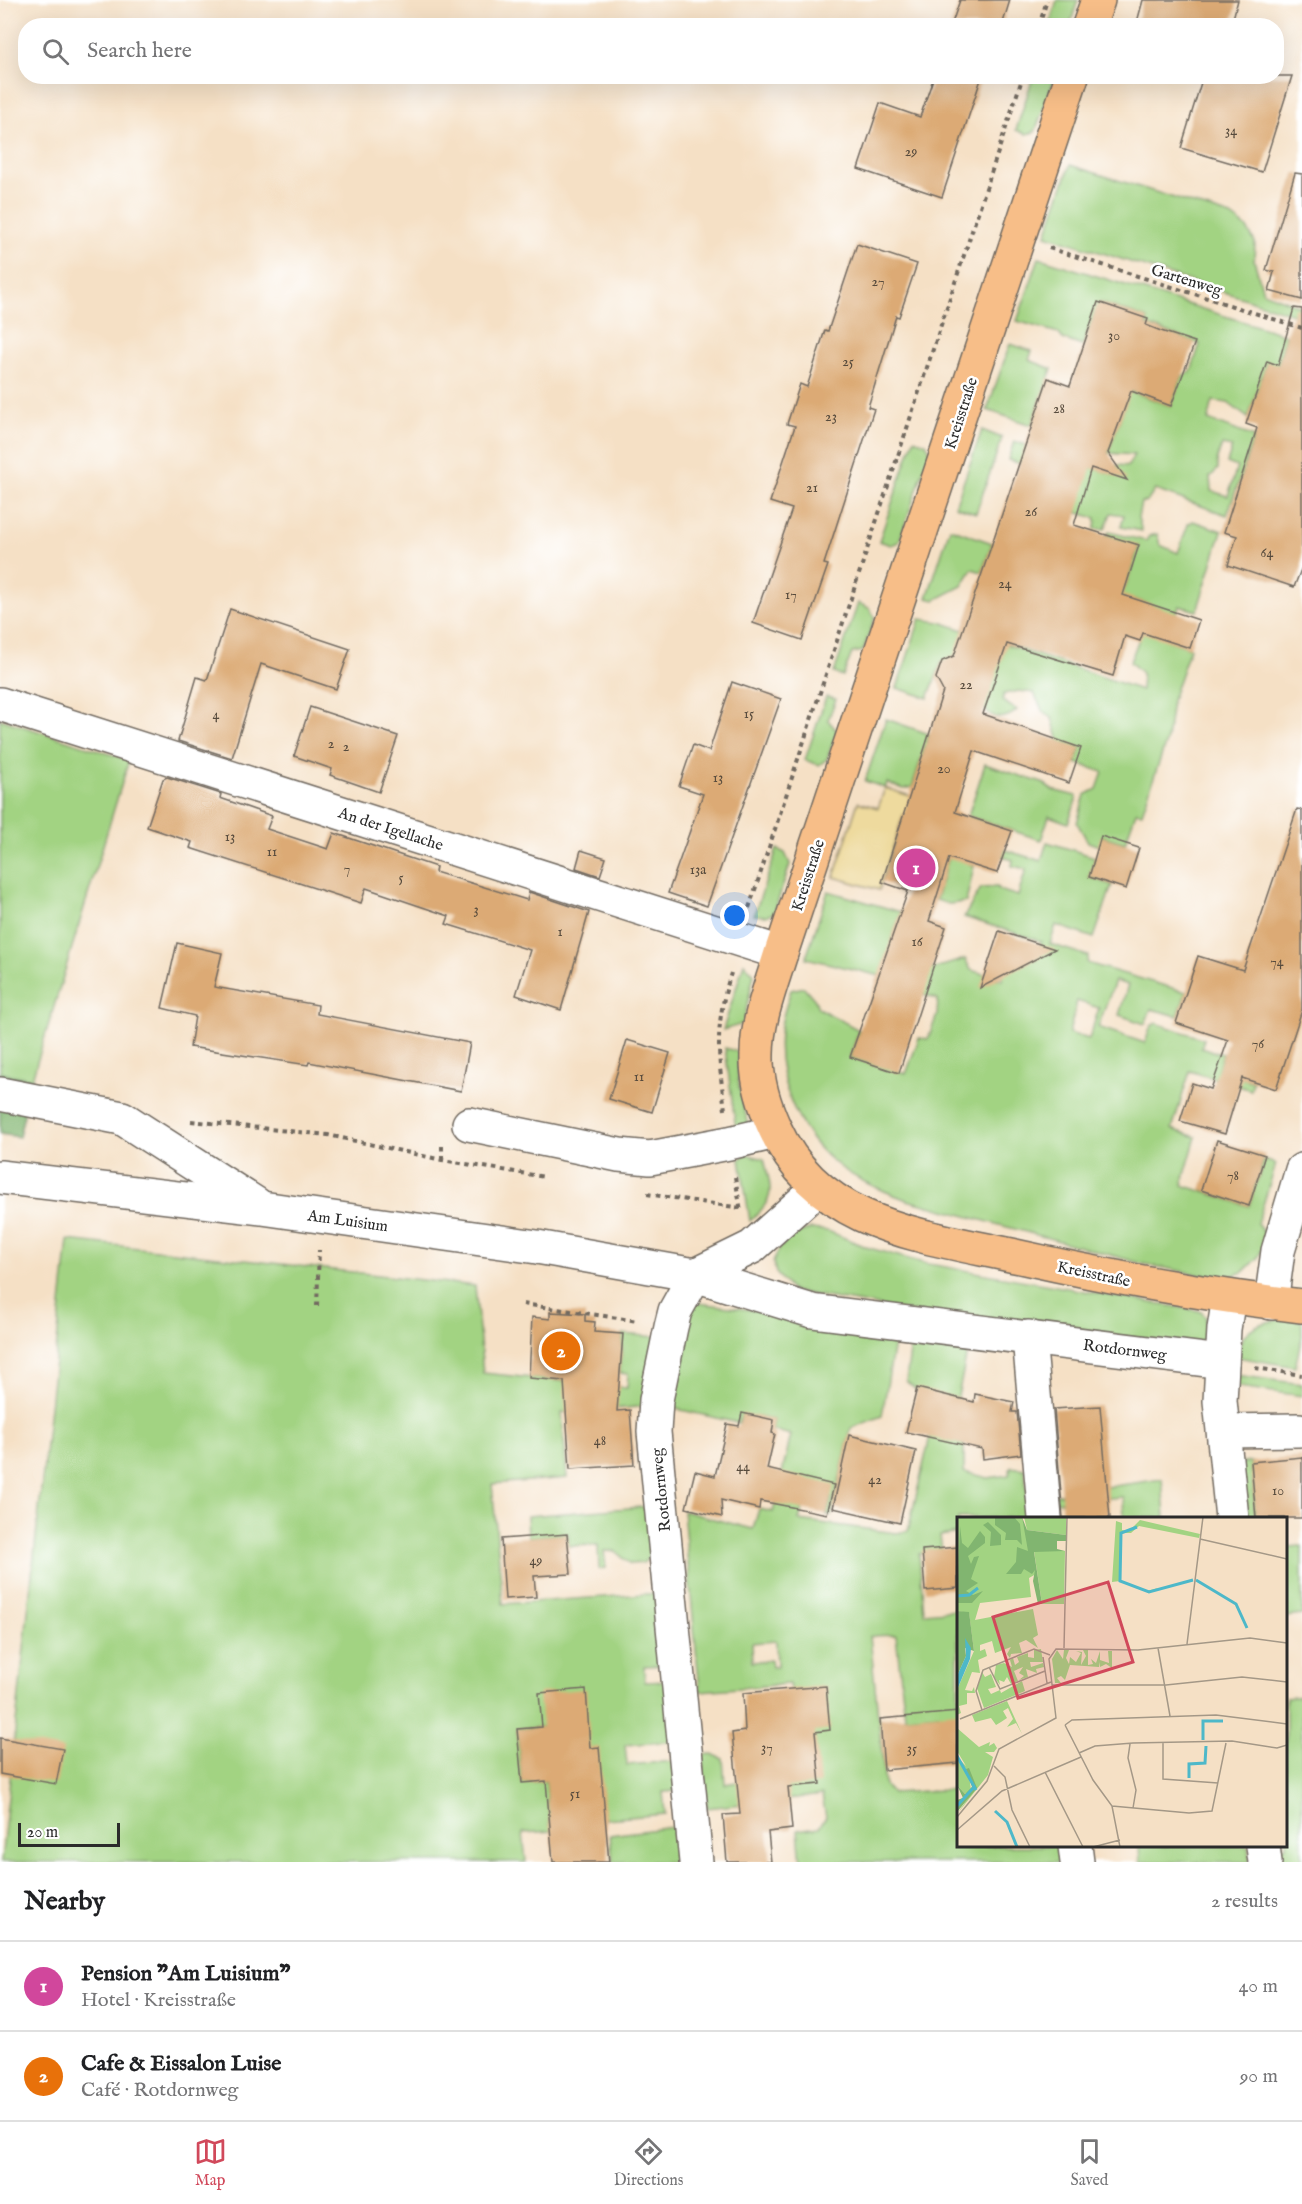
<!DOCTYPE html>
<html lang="en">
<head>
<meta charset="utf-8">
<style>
	body { margin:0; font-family:"IM FELL English",serif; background:#f2f2f2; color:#202124 }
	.scale { position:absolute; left:18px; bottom:15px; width:102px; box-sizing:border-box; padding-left:6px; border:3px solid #2b2b2b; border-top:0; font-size:16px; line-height:21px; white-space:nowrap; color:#2b2b2b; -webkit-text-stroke:4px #fff; paint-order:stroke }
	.you { position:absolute; left:735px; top:916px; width:21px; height:21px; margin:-15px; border:4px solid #fff; border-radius:50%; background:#1a73e8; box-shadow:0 0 0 9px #1a73e833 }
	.badge { display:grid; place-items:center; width:39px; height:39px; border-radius:50%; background:#d1495b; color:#fff; font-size:20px; font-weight:700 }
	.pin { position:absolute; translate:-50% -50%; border:3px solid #fff; box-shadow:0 2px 6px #0006 }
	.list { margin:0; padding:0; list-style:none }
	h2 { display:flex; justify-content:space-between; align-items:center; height:78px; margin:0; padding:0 24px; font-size:26px }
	h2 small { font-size:20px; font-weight:400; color:#757577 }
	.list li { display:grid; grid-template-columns:39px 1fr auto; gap:18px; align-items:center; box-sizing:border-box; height:90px; padding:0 24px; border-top:2px solid #e0e0e0 }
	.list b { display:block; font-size:22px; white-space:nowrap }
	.list p { margin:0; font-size:20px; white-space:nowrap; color:#757577 }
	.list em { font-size:20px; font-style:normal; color:#757577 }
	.icon { flex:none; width:33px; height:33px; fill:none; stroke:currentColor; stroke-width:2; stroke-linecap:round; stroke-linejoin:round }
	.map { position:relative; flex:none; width:1302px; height:1862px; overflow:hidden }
	.search { position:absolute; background:#fff; box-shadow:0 6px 24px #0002; left:18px; right:18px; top:18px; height:66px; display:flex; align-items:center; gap:15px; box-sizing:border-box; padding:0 21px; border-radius:24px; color:#757577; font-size:22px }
	.sheet { height:258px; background:#fff }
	nav { display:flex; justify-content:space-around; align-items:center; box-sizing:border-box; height:84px; border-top:2px solid #e0e0e0; background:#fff; font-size:16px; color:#757577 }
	nav a { display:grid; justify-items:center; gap:3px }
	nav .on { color:#d1495b }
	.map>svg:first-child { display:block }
	.green { fill:#a2d382; stroke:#667f56; stroke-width:1.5; fill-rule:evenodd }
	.forest { fill:#81b570; stroke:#56704e; stroke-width:1.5 }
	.sand { fill:#eeda9e; stroke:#8c8264; stroke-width:1.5 }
	.building { fill:#dcaa74 }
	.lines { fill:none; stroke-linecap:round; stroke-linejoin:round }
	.minor-casing { stroke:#726a61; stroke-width:36 }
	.major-casing { stroke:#726a61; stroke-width:36 }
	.path { stroke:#726a61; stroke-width:4; stroke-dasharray:4.5 4.5; stroke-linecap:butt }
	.minor { stroke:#fff; stroke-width:33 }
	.major { stroke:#f7be88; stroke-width:33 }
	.labels { text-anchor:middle; stroke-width:5; stroke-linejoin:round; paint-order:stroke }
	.number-label { font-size:14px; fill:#574b3d }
	.street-label { font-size:16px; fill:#2b2b2b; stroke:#fff }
	.inset-river { fill:none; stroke:#4db8c9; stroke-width:3 }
	.inset-road { fill:none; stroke:#a49887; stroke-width:1.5 }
	.view { fill:#d1495b; fill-opacity:0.15; stroke:#d1495b; stroke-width:3 }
	.inset-edge { fill:none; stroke:#2b2b2b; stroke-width:3 }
</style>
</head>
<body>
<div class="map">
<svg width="1302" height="1862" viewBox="0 0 1302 1862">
	<rect width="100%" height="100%" fill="#fff"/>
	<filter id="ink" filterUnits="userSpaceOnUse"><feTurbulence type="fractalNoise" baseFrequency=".0167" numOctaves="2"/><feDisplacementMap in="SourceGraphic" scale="12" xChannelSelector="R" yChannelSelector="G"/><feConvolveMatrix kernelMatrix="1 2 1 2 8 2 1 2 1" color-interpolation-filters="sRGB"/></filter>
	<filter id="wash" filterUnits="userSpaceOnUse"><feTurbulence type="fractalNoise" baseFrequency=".008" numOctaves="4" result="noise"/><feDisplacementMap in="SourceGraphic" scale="24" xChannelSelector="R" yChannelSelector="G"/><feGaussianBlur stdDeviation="1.35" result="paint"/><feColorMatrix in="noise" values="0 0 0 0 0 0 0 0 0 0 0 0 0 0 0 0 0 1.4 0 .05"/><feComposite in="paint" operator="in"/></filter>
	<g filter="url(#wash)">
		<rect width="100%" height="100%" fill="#f5e0c5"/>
		<g class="green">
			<path d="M1057,0H1078L1070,25H1050Z"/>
			<path d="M1033,77H1055L1035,132L1026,134L1016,130Z"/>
			<path d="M1070,165L1231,216L1246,227L1255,242L1254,260L1263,292L1302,307V317L1046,235Z"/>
			<path d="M1039,258L1286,335L1278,365L1267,362L1248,418L1228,403L1213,401L1208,420L1254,437L1227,515L1155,490L1147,502H1141L1138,518L1142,531L1121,527L1124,515L1111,513L1105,529H1095L1096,518L1078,513L1068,478L1008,460L1014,441L1114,475L1117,465L1128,466L1134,455L1108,453L1130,391L1171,406L1182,377L1191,371L1200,344L1146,325L1148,319L1099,302L1082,346L1063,339L1058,333L1017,321ZM1222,445L1232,447L1227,463L1237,467L1228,496L1211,491L1210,477L1218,469L1217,459Z"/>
			<path d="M1010,344L1032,351L1029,360L1052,369L1031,425L987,410Z"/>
			<path d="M982,430L1002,438L976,513L955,506Z"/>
			<path d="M914,439L926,443L930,451L899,542L891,545L879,541Z"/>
			<path d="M1193,521L1222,531L1197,611L1179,606L1168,640L1190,648L1172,700L1167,739L1142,813L1136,812L1125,843L1102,836L1099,846L1088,842L1077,823L1085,795L1097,789L1103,772L1076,763L1081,748L1059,741L1052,718L1042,710L1034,693L1019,691L1004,694L1002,701L1017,710C986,739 966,677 954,656L942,661L928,698L897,688L920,619L940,622L1141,690L1142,673L1130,662L1152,605L1134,599L1105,628L1125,588L1139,546L1106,535L1109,532L1146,541L1149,536L1157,534L1160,545L1178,553L1188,524Z"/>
			<path d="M950,528L992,543L982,572L972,569L962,586L935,600L927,598Z"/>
			<path d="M858,603L869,608L875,617L863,651L852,653L843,676L834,673Z"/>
			<path d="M826,697L836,699L828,720L837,731L827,759L819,765L805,760Z"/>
			<path d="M0,719L129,760L32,1079L0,1073Z"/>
			<path d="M886,719L929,734L912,787L904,789L887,783L885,788L865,781Z"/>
			<path d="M985,764L1045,784L1052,790L1076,796L1077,798L1068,823L1049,816L1041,840L968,816Z"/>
			<path d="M1047,842L1095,857L1089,877L1112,885L1094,938L1056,925L1050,944L1088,956L1087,963L1186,992L1178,1016L1151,1009L1145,1024L1119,1015L1128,985L1115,981L1098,1027L1145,1043L1151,1026L1156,1023L1204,1039L1201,1048L1223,1054L1218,1070L1253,1082L1251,1090L1190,1071L1172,1129L1196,1137L1182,1185L1249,1206L1264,1160L1276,1164L1257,1224L1267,1237L1259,1256L1243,1272L1227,1277L1201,1275L1144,1264L907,1200C881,1190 855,1180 834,1162C797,1132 773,1073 781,1026C783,1014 787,1002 791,990L804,987L815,1000L818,1008L859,1030L850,1057L906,1074L919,1038L928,1039L937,1015L938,999L900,989L889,978L806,958L828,891L901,912L887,954L933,969L965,959L971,970L1002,980L1008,963L1036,959L1041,941L964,917L981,888L997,887L999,890L1018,896L1026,869L1012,866L1013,860L1003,857L1005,850L1041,861ZM1077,1001L1099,1008L1089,1039L1069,1033Z"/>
			<path d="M777,849L785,853L790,864L774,913L766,916L754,915Z"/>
			<path d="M950,854L974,866L966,902L949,904L936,900Z"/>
			<path d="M744,963L754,974L743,1024L723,1030Z"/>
			<path d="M725,1048L739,1052C735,1077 741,1101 749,1125L737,1137Z"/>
			<path d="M746,1154L764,1159C772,1191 776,1198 750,1221L740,1159Z"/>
			<path d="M811,1229L828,1231L866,1247L923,1263L1200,1311L1206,1317L1204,1338L1195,1348L1002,1327L792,1291L776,1273L773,1262C781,1242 790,1233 811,1229Z"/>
			<path d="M68,1240L475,1286L483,1373L627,1388L628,1374L620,1373L623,1334L657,1337L649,1406L562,1413L567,1478L492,1484L503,1604L661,1593L667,1665L644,1666L645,1682L671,1681L676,1741L625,1745L627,1765L675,1761L678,1791L663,1792L665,1814L605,1819L541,1727L517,1729L522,1783L546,1781L551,1831L523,1833L526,1862H1Z"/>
			<path d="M691,1302L891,1328L895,1337L882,1416L851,1428L831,1516L827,1515L831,1498L807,1492L799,1520L896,1533L908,1531L931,1432L918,1392L906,1381L912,1337L970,1338L949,1440L964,1445V1472L988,1478L1009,1475L1011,1467L1025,1469L1029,1518H958V1533L940,1536L942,1551L919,1554L924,1613L958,1610V1728L940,1731L939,1714L905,1717L896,1635L870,1636L885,1786L892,1793L958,1789V1846H1062L1064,1862H801L798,1830L819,1827L826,1817L822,1795L707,1808L703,1755L712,1754L723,1759L725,1784L737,1782L790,1689L789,1684L700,1691L683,1511L753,1529L759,1509L773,1512L791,1435L772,1430L774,1420L742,1414L739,1423L672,1408V1387ZM776,1641L777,1667H772L771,1660L752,1662L751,1643Z"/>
			<path d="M1284,1319L1302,1321V1337L1295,1367L1237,1357C1239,1329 1259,1322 1284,1319Z"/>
			<path d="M1235,1375L1302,1384V1396L1232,1386Z"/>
			<path d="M1251,1462L1256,1518H1243L1237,1464Z"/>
			<path d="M1162,1479L1165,1518H1124L1123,1497L1053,1502L1052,1495Z"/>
			<path d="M654,1506L657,1550L643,1563L630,1564L615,1551H604L606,1568L599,1569L598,1545L568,1546V1534L528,1537L527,1516Z"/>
			<path d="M1302,1546V1615L1286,1617V1547Z"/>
			<path d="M1302,1696V1862H1276L1274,1846H1286V1698Z"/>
			<path d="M681,1826L685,1862H613L610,1835Z"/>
			<path d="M1139,1846H1249L1251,1862H1140Z"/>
		</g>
		<path class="forest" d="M0,1073L32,1079L19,1137L0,1134Z"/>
		<path class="sand" d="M885,788L923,800L903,815L879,890L834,877L858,802L878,808Z"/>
		<g id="blocks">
			<g class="building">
				<path d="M960,0H1010L1002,26H951Z"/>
				<path d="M1143,0H1238L1231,26H1136Z"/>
				<path d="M934,76H982L942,197L858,169L880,103L920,117Z"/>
				<path d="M1203,76H1292L1262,172L1181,148Z"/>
				<path d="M1295,173L1302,174V300L1269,291L1274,272L1266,270Z"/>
				<path d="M857,244L917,264L899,317L896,316L868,407L874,409L824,564L828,565L802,640L753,623L792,509L770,502L795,426L787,424L800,384L807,387L825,330L828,331Z"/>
				<path d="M1098,302L1148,319L1146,325L1161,331L1195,342L1171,406L1131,391L1108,453L1127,480L1091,468L1074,525L1139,545L1123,595L1199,620L1190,648L1143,633L1140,641L1125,636L1113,676L1007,644L983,714L1081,748L1069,783L974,751L955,812L1012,831L997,873L949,858L929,921L946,927L899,1073L850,1057L908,891L882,882L943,691L936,678L942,661L954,656L1048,378L1070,386Z"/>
				<path d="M1294,308L1302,309V567L1294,587L1228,565L1237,536L1224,532L1257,428L1246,424L1267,361L1278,365Z"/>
				<path d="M230,609L350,649L336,689L261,664L232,758L178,741L197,677L207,680Z"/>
				<path d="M732,682L781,699L707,906L668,893L703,794L679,786L693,745L709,751Z"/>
				<path d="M310,707L398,736L379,792L330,775L332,769L294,756Z"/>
				<path d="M167,777L221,794L220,798L272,816L267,829L328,849L334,833L436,867L435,872L527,900L529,892L589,912L561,1010L516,995L530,950L446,924L449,916L366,888L361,903L190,848L192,842L147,827L163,779Z"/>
				<path d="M1297,809L1302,810V1010L1276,1089L1242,1078L1225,1134L1180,1121L1192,1083L1211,1089L1228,1040L1176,1023L1198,956L1243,970Z"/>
				<path d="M1101,836L1139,848L1126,889L1089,877Z"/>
				<path d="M581,850L606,858L600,876L576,868Z"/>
				<path d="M999,931L1055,949L980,988Z"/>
				<path d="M177,943L222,953L214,987L318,1005L317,1014L470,1043L461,1091L309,1062L308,1065L190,1047L195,1016L162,1008Z"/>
				<path d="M627,1040L670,1053L652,1112L609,1099Z"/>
				<path d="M1217,1140L1265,1155L1249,1206L1201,1190Z"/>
				<path d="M550,1312L585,1314V1321L595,1322L594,1332L623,1334L617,1411L630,1410L634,1465L570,1469L564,1381L529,1378L532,1317L550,1319Z"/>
				<path d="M917,1388L974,1402L975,1394L1014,1402L1012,1412H1017L1021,1454L983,1459L982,1449L906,1432Z"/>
				<path d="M1100,1406L1110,1518H1063L1054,1409Z"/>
				<path d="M742,1413L774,1420L772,1433L775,1434L767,1469L834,1485L827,1514L760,1501L759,1509L721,1500L722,1517L686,1508L695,1471L715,1476L727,1424L739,1426Z"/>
				<path d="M849,1435L916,1451L900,1523L833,1508Z"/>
				<path d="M1302,1457V1518H1256L1251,1462Z"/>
				<path d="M567,1534L571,1574L534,1576L536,1597L505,1599L501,1539Z"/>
				<path d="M958,1547V1588L925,1591L922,1550Z"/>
				<path d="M826,1686L830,1730L815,1732L820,1784L788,1787L792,1829L768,1832L771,1862H727L723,1815L740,1814L732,1733L745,1731L743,1693Z"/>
				<path d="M586,1689L590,1748L599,1747L609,1862H553L546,1781L522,1783L517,1729L542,1727L539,1693Z"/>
				<path d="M958,1712V1763L884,1770L880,1719Z"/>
				<path d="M0,1738L63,1749L56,1784L0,1774Z"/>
			</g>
		</g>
	</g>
	<g filter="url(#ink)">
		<use href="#blocks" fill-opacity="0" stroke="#726a61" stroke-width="1.5"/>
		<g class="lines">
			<g class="minor-casing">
				<g id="minor">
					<path d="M0,704L781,953"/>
					<path d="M0,1094L122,1118L256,1204"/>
					<path d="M469,1124L619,1155L650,1158L729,1143L776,1132"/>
					<path d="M0,1177L262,1208L537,1247L695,1275L812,1311L1222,1362"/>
					<path d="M1229,1297L1224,1329L1220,1401L1232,1518"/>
					<path d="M1271,1303L1278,1251L1302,1170"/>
					<path d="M1029,1337L1045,1518"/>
					<path d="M1224,1431L1299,1430"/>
					<path d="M1075,1846L1077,1862"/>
					<path d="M1263,1846L1265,1862"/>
					<path d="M696,1862L654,1432L656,1400L671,1327L675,1311L695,1275L752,1247L818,1188"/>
				</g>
			</g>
			<g class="major-casing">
				<g id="major">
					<path d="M1089,26L1098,0"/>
					<path d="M1072,76L781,953C771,986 757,1020 757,1054C756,1081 764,1105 775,1129C820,1228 926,1236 1020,1257C1114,1278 1207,1295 1302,1306"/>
				</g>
			</g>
			<g class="path">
				<path d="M1039,26L1047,0"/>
				<path d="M1049,248L1302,328"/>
				<path d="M749,908L1023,76"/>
				<path d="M725,1110C718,1056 714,1026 731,973"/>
				<path d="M191,1121L328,1135L442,1160L545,1177"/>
				<path d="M442,1146V1160"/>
				<path d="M735,1177L741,1211"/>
				<path d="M647,1194L741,1208"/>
				<path d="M523,1304L638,1321"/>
				<path d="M317,1306L319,1250"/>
				<path d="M1255,1368L1302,1375"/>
			</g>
			<use href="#minor" class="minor"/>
			<use href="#major" class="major"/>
		</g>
	</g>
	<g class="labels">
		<g class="number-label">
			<text x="1231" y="135">34</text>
			<text x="911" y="156">29</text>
			<text x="878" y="286">27</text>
			<text x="1114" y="340">30</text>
			<text x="848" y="366">25</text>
			<text x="1059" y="413">28</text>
			<text x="831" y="421">23</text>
			<text x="812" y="492">21</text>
			<text x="1031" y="516">26</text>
			<text x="1267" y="557">64</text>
			<text x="1005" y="588">24</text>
			<text x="791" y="599">17</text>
			<text x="966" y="689">22</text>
			<text x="749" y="718">15</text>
			<text x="216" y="719">4</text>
			<text x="331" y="748">2</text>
			<text x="346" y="751">2</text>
			<text x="944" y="773">20</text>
			<text x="718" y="782">13</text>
			<text x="230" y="841">13</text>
			<text x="272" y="856">11</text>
			<text x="347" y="873">7</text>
			<text x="698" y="874">13a</text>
			<text x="401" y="882">5</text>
			<text x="476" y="914">3</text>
			<text x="560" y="936">1</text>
			<text x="917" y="946">16</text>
			<text x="1277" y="966">74</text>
			<text x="1258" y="1048">76</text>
			<text x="639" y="1081">11</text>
			<text x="1233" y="1180">78</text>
			<text x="600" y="1445">48</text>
			<text x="743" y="1471">44</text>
			<text x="875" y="1484">42</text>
			<text x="1278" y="1495">10</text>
			<text x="536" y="1565">49</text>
			<text x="767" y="1752">37</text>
			<text x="912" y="1753">35</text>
			<text x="575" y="1798">51</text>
		</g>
		<g class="street-label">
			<text transform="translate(1187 279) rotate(17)" y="6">Gartenweg</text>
			<text transform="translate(960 413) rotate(-72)" y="6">Kreisstraße</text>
			<text transform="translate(391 828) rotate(18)" y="6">An der Igellache</text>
			<text transform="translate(807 875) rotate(-72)" y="6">Kreisstraße</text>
			<text transform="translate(348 1220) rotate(8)" y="6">Am Luisium</text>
			<text transform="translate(1094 1273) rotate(12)" y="6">Kreisstraße</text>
			<text transform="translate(1125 1349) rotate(7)" y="6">Rotdornweg</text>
			<text transform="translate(660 1490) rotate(-96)" y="6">Rotdornweg</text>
		</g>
	</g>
	<g transform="translate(957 1517)">
		<rect width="330" height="330" fill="#f5e0c5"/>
		<path d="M0,0H65L79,57L72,61L74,80L23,86L18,103L76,92L81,118L76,121L81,131L69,123L62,126L65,136L54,137L53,141L50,137L54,130L38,136L35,124L23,128V134L28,132L30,139L21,143L23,156L15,155L8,173L15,174L17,170L18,176H10V187L2,189L4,196L0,198V173L17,134L12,96L0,94ZM67,0H109V18L70,13ZM183,3L243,17L242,21L182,9L174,16H165L163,63L190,74L201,71L195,75H190L163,64L155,65L159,4L165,6V13L172,14ZM77,34H108L107,87H85ZM84,132L86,145H73L74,150L86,146L87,150L79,152L80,156L69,152L71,160L62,163L67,159L62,156L66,150L57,154L61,164L54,167L50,160L47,165L42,163L43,168L37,160L39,148L47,146L55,150L53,143L56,141L58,148L62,145L60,140L71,136V140L77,141V133ZM100,133L106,142L107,133H112L109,141L112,147L113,140L119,145L124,136L119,134L125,135L124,148L129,139L126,133H131V148L136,147L134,142L139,146L143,134V143L152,146L151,134H155V151L149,147L143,150L142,145V150L113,148L108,163L104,159L100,161L104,166H98L95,142ZM25,155L28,160L34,157L39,170L31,172L34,177L43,173L44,176L65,164L68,174L27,191L20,171ZM50,184L65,217L59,206L50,210L56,202L51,191L46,194L50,201L44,205L39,208L34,201L18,205L15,198ZM0,211L22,230L33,225L32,229L37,226L40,231L37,235H28L36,240L31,258L0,297L19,270L11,251L14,273L8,277L0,268V240L9,249L0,234Z" fill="#a2d382"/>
		<path d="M38,0H57L63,7L65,28L60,23H48L49,16L38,8ZM65,0L70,13L109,18V24H100V32L108,34L77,35L85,87H81L76,64L78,53L75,57L67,52L64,57H49L59,45L60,30L71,34ZM31,5L44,18V28L33,29L34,15L26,8ZM3,9L5,26L11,31L23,14L28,20V26L11,39L14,47L17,40L22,39L14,62L21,66L9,74L16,78L26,74L15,86H0ZM0,94L12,95L17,134L8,131L9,139L1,157ZM12,251L20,271L0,295V283L6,281L0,268L8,277L15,270L9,252Z" fill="#81b570"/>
		<path d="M8,121L14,131L13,142L0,173V159L9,139Z" fill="#4db8c9"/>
		<path class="inset-river" d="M180,10L164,16L163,64L192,75L236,63M239,63L279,87L290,111M0,79L12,78L21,71M246,223V204H266M0,239L19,273M232,261V247L248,246L249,229M0,289L17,270M38,294L50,305L60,330"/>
		<path class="inset-road" d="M243,22L330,42M230,127L246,0M107,131L110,0M201,131L213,199M86,140L90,166M32,150L43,172L88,154M95,168H209L285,160L330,165M25,193L19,174L26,153L77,132L93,138M3,202L94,165M108,208L115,203L259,198L330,207M108,208L136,263L155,289L163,330M206,225V262L261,266M173,227L171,241L179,273L176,291M122,236L138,229L176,226L275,224L320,231L330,228M37,249L48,260L55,293L73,330M88,255L126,330M155,289L232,296L255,294L269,226M0,300L30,264L42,232L99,201L92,142L99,132L181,133L293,121L330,126M0,313L45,274L124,240M136,330L163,323"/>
		<path class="view" d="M151,65L176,145L61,181L36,100Z"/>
		<rect width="330" height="330" class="inset-edge"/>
	</g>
</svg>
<div class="scale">20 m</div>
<div class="you"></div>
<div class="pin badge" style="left:916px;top:868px;background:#d1479c">1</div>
<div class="pin badge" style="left:561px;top:1351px;background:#e8710a">2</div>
<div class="search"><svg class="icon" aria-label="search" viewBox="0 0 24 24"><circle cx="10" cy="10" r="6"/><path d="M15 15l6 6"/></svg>Search here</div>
</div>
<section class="sheet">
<h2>Nearby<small>2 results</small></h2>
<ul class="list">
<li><span class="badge" style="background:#d1479c">1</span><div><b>Pension &quot;Am Luisium&quot;</b><p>Hotel · Kreisstraße</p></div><em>40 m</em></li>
<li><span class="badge" style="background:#e8710a">2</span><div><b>Cafe &amp; Eissalon Luise</b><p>Café · Rotdornweg</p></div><em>90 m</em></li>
</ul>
</section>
<nav>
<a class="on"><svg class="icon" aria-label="map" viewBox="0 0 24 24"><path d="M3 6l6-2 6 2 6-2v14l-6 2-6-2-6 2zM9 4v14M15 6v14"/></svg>Map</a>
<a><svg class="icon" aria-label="directions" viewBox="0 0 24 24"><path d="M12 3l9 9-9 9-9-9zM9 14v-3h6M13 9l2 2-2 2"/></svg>Directions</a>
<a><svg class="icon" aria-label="saved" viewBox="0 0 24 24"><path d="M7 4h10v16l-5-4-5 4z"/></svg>Saved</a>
</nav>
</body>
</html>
